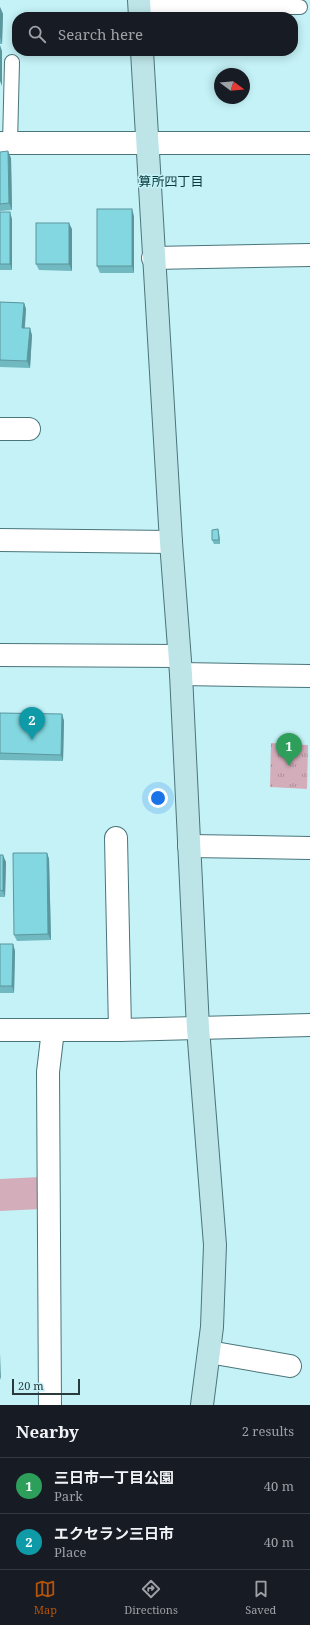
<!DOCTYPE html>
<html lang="en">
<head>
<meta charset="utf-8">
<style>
	body { margin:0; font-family:"Noto Serif","Noto Sans JP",serif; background:#242831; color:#f1f3f6 }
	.compass { position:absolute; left:214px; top:68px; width:36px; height:36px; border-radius:50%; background:#171b24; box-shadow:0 2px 10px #0003; rotate:106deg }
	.scale { position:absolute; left:12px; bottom:10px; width:68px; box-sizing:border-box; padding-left:4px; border:2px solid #283a3c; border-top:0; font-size:11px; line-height:14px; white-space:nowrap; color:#283a3c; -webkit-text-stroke:3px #c4f2f7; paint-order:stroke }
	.you { position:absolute; left:158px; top:798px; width:14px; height:14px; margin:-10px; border:3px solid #fff; border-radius:50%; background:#1a73e8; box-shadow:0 0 0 6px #1a73e833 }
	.badge { display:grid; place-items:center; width:26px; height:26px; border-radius:50%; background:#b45309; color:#fff; font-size:13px; font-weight:700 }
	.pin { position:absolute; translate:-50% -33px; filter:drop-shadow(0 1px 2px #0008) }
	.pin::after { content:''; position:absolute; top:21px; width:14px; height:12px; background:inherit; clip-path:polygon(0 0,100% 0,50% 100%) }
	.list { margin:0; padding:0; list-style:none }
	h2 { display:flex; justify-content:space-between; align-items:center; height:52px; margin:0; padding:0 16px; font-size:17px }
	h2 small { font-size:13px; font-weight:400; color:#9ea1a6 }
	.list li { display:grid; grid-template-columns:26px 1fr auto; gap:12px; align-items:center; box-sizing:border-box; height:56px; padding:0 16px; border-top:1px solid #363941 }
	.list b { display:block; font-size:15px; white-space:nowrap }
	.list p { margin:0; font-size:13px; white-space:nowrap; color:#9ea1a6 }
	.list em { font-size:13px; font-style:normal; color:#9ea1a6 }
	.icon { flex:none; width:22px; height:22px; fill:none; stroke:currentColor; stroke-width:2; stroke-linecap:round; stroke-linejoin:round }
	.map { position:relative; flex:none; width:310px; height:1405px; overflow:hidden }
	.search { position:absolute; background:#171b24; box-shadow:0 2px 10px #0003; left:12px; right:12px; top:12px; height:44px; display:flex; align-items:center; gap:10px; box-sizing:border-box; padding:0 14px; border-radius:16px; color:#9ea1a6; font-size:15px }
	.sheet { height:164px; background:#171b24 }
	nav { display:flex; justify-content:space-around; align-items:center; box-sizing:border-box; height:56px; border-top:1px solid #363941; background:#171b24; font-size:11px; color:#9ea1a6 }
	nav a { display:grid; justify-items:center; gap:2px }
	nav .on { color:#b45309 }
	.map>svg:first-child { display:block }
	.grass { fill:#d4adbb }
	.park { fill:url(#park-tufts) }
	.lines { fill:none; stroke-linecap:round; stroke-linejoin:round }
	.lane-casing { stroke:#4a757a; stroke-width:16 }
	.street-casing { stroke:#4a757a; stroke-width:24 }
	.secondary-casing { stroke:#4a757a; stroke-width:24 }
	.lane { stroke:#fff; stroke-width:14 }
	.street { stroke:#fff; stroke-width:22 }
	.secondary { stroke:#bde4e7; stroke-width:22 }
	.wall { fill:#71b9c1 }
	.shaded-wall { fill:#5c969d }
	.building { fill:#83d7e0; stroke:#5c969d }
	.labels { text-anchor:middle; stroke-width:3; stroke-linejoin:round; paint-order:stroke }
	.neighbourhood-label { font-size:13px; fill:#0b3a3e; stroke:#c4f2f7 }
</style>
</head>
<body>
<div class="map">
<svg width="310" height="1405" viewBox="0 0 310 1405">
	<defs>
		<pattern id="park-tufts" width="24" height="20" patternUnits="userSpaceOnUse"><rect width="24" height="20" fill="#d4adbb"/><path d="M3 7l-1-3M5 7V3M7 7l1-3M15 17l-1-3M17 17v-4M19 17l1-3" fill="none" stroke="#ac8e99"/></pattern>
	</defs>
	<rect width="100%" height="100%" fill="#c4f2f7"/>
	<path class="grass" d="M40,1177L41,1209L0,1211V1179Z"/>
	<path class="park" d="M271,743L308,745L307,789L270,787Z"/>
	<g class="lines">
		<g class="lane-casing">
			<g id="lane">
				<path d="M140,7H300"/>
				<path d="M10,143L12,62"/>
			</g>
		</g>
		<g class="street-casing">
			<g id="street">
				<path d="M0,143H310"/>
				<path d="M153,258L310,255"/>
				<path d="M0,429H29"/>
				<path d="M0,540L171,542"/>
				<path d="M0,655L179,656"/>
				<path d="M181,674L310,676"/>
				<path d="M116,838L120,1030"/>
				<path d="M189,846L310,848"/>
				<path d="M0,1030H120L310,1025"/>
				<path d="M209,1352L290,1366"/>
				<path d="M50,1405L48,1072L53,1030"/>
			</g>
		</g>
		<g class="secondary-casing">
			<g id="secondary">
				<path d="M139,0L140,17"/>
				<path d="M142,51L171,542L181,674L198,1028L215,1245L212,1327L202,1405"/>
			</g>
		</g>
		<use href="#lane" class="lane"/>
		<use href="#street" class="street"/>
		<use href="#secondary" class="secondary"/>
	</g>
	<g class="wall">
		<path d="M0,7L3,14L2,44H0Z"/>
		<path d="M0,152L11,158L12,210L0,211Z"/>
		<path d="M0,212L12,219V270H0Z"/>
		<path d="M134,216V273H100L97,266Z"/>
		<path d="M72,229V271L39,270L36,264Z"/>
		<path d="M0,302L24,303L26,309L25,328L32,335L30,368L0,367Z"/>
		<path d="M218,529L219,533L220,544H214L212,540Z"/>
		<path d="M0,713L62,714L64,721L63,761L0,760Z"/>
		<path d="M47,853L49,859L51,940L17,941L14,935Z"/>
		<path d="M0,855L6,862L5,897H0Z"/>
		<path d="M0,944H13L15,951L14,993H0Z"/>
	</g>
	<g class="shaded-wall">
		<path d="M0,7L3,14L2,44L0,37Z"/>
		<path d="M0,45L2,51V86L0,81Z"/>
		<path d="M8,151L11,158L12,210L9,203Z"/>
		<path d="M132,209L134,216V273L132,266Z"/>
		<path d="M10,212L12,219V270L10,264Z"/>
		<path d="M69,223L72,229V271L69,264Z"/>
		<path d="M24,303L26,309L24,334L22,328Z"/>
		<path d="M30,328L32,335L30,368L27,361Z"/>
		<path d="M218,529L219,533L220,544L219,540Z"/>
		<path d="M62,714L64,721L63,761L61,755Z"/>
		<path d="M47,853L49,859L51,940L48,934Z"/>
		<path d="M3,855L6,862L5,897L3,891Z"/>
		<path d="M13,944L15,951L14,993L12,986Z"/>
		<path d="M0,1353L1,1380L0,1377Z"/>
	</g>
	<g class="building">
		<path d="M8,151L9,203L0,204V152Z"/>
		<rect x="97" y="209" width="35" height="57"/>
		<rect x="0" y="212" width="10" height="52"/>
		<rect x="36" y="223" width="33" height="41"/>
		<path d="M0,302L24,303L22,328H30L27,361L0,360Z"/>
		<path d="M218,529L219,540H212V530Z"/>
		<path d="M0,713L62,714L61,755L0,753Z"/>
		<path d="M13,853H47L48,934L14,935Z"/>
		<path d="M0,855H3V891L0,890Z"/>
		<path d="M0,944H13L12,986H0Z"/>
	</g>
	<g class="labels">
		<g class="neighbourhood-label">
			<text x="171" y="186">算所四丁目</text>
		</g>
	</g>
</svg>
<svg class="compass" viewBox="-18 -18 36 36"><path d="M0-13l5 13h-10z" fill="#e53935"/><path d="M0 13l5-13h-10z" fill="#9ea1a6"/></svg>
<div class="scale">20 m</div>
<div class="you"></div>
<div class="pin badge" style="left:289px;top:766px;background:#2e9e5b">1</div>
<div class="pin badge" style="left:32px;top:740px;background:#0f9aa8">2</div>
<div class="search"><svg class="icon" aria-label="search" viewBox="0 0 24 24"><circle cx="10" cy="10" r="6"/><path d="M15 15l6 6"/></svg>Search here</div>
</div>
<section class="sheet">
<h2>Nearby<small>2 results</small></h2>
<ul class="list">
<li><span class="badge" style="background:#2e9e5b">1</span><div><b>三日市一丁目公園</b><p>Park</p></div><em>40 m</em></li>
<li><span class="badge" style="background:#0f9aa8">2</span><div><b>エクセラン三日市</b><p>Place</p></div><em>40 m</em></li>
</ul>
</section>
<nav>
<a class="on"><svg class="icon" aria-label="map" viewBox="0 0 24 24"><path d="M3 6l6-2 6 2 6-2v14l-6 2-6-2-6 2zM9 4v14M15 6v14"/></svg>Map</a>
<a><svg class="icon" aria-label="directions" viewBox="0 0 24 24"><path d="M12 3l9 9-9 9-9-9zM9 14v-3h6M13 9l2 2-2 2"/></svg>Directions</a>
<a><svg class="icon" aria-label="saved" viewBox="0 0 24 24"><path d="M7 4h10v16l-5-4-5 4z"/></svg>Saved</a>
</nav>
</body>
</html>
